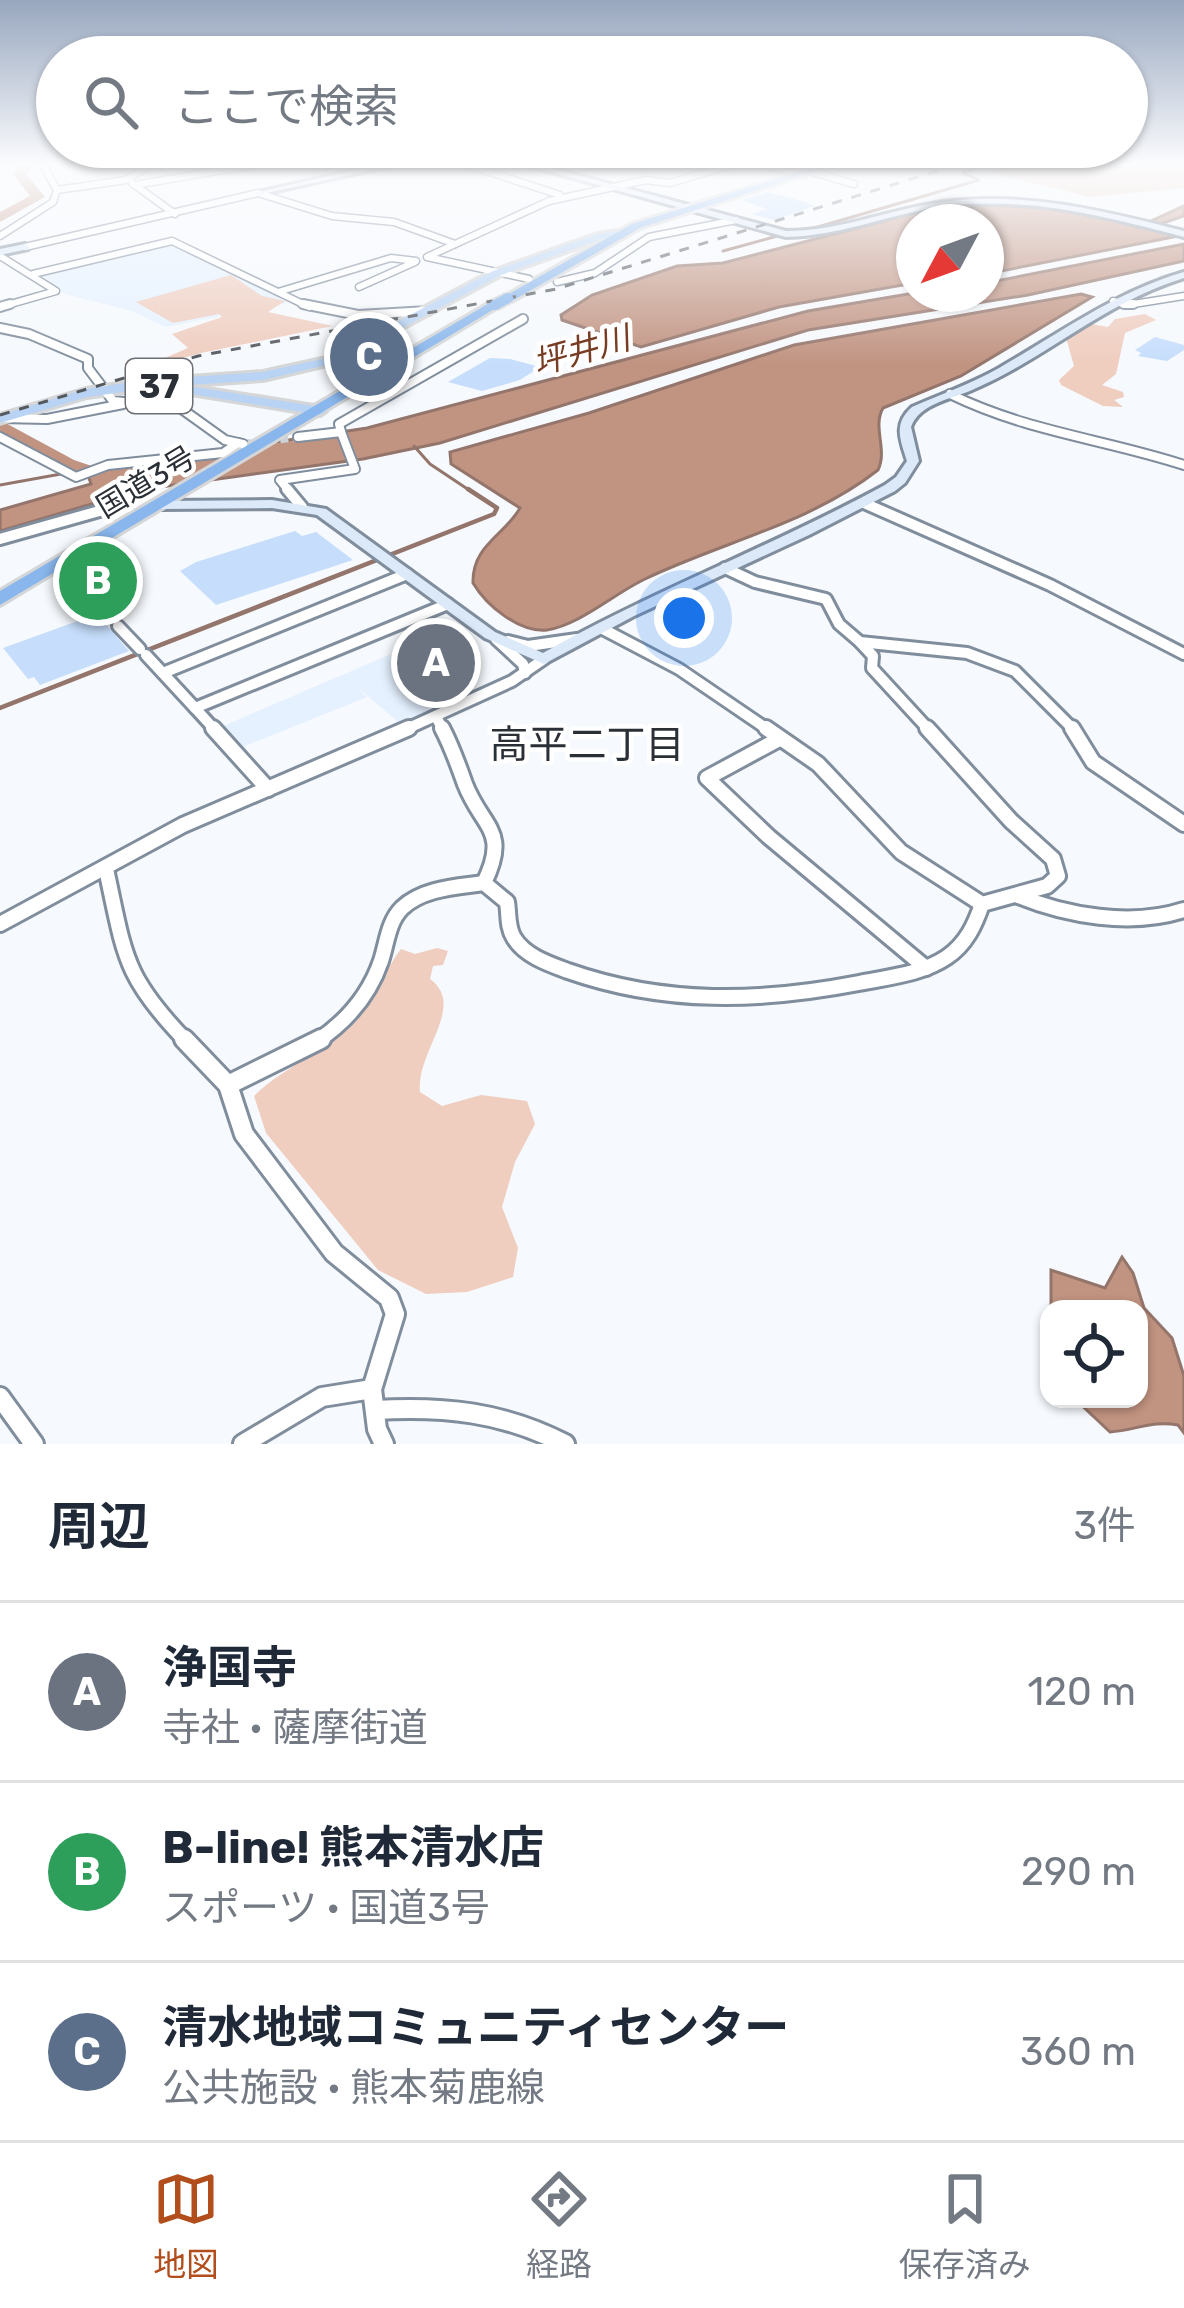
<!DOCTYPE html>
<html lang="ja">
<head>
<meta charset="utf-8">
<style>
	body { margin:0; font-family:Rubik,"Noto Sans JP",sans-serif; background:#f6f6f7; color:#1f2937 }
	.controls { position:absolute; right:36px; bottom:36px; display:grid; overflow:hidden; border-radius:24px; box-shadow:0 3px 9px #0004 }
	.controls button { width:108px; height:108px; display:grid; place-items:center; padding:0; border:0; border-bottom:3px solid #e0e1e3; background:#fff; color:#1f2937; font:60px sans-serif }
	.compass { position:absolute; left:896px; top:204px; width:108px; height:108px; border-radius:50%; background:#fff; box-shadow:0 3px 9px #0004; rotate:229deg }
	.you { position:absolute; left:684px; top:618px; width:42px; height:42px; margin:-30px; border:9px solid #fff; border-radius:50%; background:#1a73e8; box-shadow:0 0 0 18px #1a73e833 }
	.badge { display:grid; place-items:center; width:78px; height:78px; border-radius:50%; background:#b24d1c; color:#fff; font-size:39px; font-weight:700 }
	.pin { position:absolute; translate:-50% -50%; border:6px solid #fff; box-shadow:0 3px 12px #0006 }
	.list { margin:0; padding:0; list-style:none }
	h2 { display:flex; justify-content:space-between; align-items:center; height:156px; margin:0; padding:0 48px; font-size:51px }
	h2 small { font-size:39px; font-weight:400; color:#747a83 }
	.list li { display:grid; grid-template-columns:78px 1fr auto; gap:36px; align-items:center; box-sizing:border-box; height:180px; padding:0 48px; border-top:3px solid #e0e1e3 }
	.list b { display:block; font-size:45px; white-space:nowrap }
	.list p { margin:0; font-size:39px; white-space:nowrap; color:#747a83 }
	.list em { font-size:39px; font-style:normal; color:#747a83 }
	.icon { flex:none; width:66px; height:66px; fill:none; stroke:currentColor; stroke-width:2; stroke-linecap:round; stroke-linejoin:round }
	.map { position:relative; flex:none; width:1184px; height:1444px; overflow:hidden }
	.search { position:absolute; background:#fff; box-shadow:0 3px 9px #0004; left:36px; right:36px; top:36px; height:132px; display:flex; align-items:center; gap:30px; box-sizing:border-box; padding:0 42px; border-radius:66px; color:#747a83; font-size:45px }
	.sheet { height:696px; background:#fff }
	nav { display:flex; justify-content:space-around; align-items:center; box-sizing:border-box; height:168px; border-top:3px solid #e0e1e3; background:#fff; font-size:33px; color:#747a83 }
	nav a { display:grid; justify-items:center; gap:6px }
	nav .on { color:#b24d1c }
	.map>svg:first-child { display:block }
	.built { fill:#e5f1ff }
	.green { fill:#efcdbf }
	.water { fill:#c19381; stroke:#94756b; stroke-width:3 }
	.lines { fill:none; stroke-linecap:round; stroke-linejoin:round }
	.stream-far1 { stroke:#94756b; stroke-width:3 }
	.stream { stroke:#94756b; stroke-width:4.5 }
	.river { fill:#c19381; fill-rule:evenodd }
	.building { fill:#c6defc }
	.street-tunnel { stroke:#cdd1d5; stroke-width:8; stroke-dasharray:8 4.5; stroke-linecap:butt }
	.street-far4-casing { stroke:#808d9d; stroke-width:9 }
	.street-far3-casing { stroke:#808d9d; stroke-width:12 }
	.street-far2-casing { stroke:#808d9d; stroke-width:16 }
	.street-far1-casing { stroke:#808d9d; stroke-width:20 }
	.street-casing { stroke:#808d9d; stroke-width:24 }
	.secondary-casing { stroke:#808d9d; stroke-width:6 }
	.primary-casing { stroke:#d5d6d7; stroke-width:6 }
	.highway-casing { stroke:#d5d6d7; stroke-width:6 }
	.street-far4 { stroke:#fff; stroke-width:6 }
	.street-far3 { stroke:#fff; stroke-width:8 }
	.street-far2 { stroke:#fff; stroke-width:10 }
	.street-far1 { stroke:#fff; stroke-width:14 }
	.street { stroke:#fff; stroke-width:18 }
	.secondary { fill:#dce9f9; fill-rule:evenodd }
	.primary { fill:#b8d3f4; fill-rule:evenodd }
	.highway { fill:#89b6ec; fill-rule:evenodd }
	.rail { stroke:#54595f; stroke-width:3; stroke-dasharray:10 10; stroke-linecap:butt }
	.highway-bridge-casing { stroke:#d5d6d7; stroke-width:14; stroke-linecap:butt }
	.highway-bridge { stroke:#89b6ec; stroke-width:10 }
	.labels { text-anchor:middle; stroke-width:9; stroke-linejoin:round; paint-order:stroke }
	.far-street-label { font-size:30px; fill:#2b3037; stroke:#fff }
	.far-water-label { font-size:33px; font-style:italic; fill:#773c22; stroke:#fff }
	.shield { fill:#fff; stroke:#6b6e73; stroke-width:3 }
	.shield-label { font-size:33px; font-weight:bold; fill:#2b3037 }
	.neighbourhood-label { font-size:39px; fill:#2b3037; stroke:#fff }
</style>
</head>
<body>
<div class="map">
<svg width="1184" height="1444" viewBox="0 0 1184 1444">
	<rect width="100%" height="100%" fill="#f6f9fd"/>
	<g class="built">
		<path d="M171,243L239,273L287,303L166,327L132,311L65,294L38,275Z"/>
		<path d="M396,652L443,689L454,685L469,696L403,726L356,686L367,697L240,748L221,727Z"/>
	</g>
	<g class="green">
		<path d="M1011,163H1184V188L1091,197L989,173Z"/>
		<path d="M231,275L262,296L285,301L268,312L333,326L201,353L134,372L130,369L136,366L125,364L129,359L158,361L188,348L172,334L222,317L219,314L173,323L136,302Z"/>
		<path d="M1145,314L1156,320L1125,333L1116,374L1102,385L1123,392L1124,397L1114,400L1123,407L1103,406L1061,385L1059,380L1074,366L1065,334L1086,323L1108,327L1115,319Z"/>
		<path d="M437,948L448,951L443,965L433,966L430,979C467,1006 416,1051 420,1092L442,1106L481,1095L527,1101L535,1124L515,1162L502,1207L518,1248L513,1277L467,1292L426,1294L378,1270L266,1133L254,1096C286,1064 333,1051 361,1015C378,995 385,969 401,949L415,954Z"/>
	</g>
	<g class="water">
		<path d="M984,205L1049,208L1140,226L1184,206V216L1148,228L1178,236L986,274V222H914V283L779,307L641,347L562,320L561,315L592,295L677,266L723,263L915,213Z"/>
		<path d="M1184,244V261L1028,295L808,330L440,443L363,459L139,490L0,531V510L91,484L88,475L108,467L225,454L243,447L367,428L808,311L914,293L986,294V283Z"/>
		<path d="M1081,294L1092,297L961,376L883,408C872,427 888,450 878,470C809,524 722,542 645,579C615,593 580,625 547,630C519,633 486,605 473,583C472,545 505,535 520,508L451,464L450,452L589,413L794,345Z"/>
		<path d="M1122,1257L1133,1273L1144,1308L1172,1338L1184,1376V1433L1178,1425C1153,1420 1136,1430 1110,1432L1075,1399H1139V1309H1051V1270L1105,1288Z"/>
	</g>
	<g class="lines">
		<g class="stream-far1">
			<path d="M804,231L979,180L963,173L987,163"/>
			<path d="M723,251L781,235"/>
			<path d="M414,446L430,464L472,492"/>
			<path d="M0,485L83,470"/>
		</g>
		<path class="stream" d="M0,708L494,514L497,508L468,489"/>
		<g class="river">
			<path d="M24,163H38L26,174L45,197L0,222V212L30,196L13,174Z"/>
			<path d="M0,420L74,460L130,479L120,485L60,468L0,434Z"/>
		</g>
	</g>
	<g class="building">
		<path d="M768,192L805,202L814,206L774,220L752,214L767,209L741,200Z"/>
		<path d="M1155,337L1184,345V350L1167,361L1138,356L1141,353L1135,350Z"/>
		<path d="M490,358L510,359L540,367L520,380L482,391L448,382Z"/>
		<path d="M295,531L302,536L316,532L353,560L216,605L180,571L196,562Z"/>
		<path d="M97,614L129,651L40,685L34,677L28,679L3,648Z"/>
		<path d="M437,643L470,669L467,671L473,675L441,686L405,656Z"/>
	</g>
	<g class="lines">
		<path class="street-tunnel" d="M243,444L298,437"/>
		<g class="street-far4-casing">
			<g id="street-far4">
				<path d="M42,163L57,190"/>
				<path d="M475,163L468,165L560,195"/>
				<path d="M761,163L799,174"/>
				<path d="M809,171L854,184"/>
				<path d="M132,183L175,214"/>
				<path d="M135,185L265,163"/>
				<path d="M57,190L126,180L154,163"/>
				<path d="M0,236L53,202L57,190"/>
				<path d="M25,247L258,193L332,216L394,222L455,244"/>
				<path d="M0,256L56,291L0,307"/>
				<path d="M33,274L172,241L309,307"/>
				<path d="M529,279L427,257L549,201L646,180L670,183L738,163"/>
				<path d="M557,282L595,273L649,237L736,220"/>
				<path d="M359,287L415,262"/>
				<path d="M278,292L391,258L416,261"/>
				<path d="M1113,301L1127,305L1184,296"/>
			</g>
		</g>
		<g class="street-far3-casing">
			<g id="street-far3">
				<path d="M303,304L358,315L428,311"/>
				<path d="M1124,304H1133"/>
				<path d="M0,307L10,304"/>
				<path d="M0,328L29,334L88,359V368L113,401L179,407L225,440L243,444"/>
				<path d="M950,394C1028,432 1104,439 1184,465"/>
				<path d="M1,418L47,419L123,404"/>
				<path d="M341,432L339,424L523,319"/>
				<path d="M0,437L76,477L108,465L223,453L238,443"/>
				<path d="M298,437L341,432"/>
				<path d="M290,492L280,480L355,469L341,432"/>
			</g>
		</g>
		<g class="street-far2-casing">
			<g id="street-far2">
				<path d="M287,489L302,507"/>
				<path d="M864,503L1050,585L1184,654"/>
				<path d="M0,539L110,508"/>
				<path d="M725,568L755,582L826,599L839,624L860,642L967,653L1015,671L1075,731"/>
				<path d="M118,626L140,649"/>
				<path d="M601,628L679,669L770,731"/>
				<path d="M496,639L523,664L525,673"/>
				<path d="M508,641L528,646L577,639"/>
				<path d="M860,642L873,656L872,668L930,731"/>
				<path d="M146,655L195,708"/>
				<path d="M163,673L407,574"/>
				<path d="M436,717L444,731"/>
				<path d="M216,731L195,708L448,604"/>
				<path d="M402,731L512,681L544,659"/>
			</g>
		</g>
		<g class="street-far1-casing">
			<g id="street-far1">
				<path d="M213,728L268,789"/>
				<path d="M442,728C452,747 458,764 465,784C482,828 510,830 484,883L507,902C509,914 507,927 514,938C525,956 549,964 568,971C665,1005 760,1002 859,983C889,977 922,974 947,957C966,944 975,925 982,904"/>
				<path d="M766,728L818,764L901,852L982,904L1047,886L1058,876L1053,859L1011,821L927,728"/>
				<path d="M1072,728L1093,762L1184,824"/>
				<path d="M779,739L707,778L769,837L926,968"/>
				<path d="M106,869C125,956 123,976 187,1042"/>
				<path d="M1016,895C1066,916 1132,927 1184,910"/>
				<path d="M0,924L183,825L409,728"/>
				<path d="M316,1042C346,1022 369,996 381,961C387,943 388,922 402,908C423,888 457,887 484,883"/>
			</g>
		</g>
		<g class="street-casing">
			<g id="street">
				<path d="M184,1039L228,1085L244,1134L334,1253L389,1298L395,1314L372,1389L377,1429L384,1444"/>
				<path d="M228,1085L321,1039"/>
				<path d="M0,1397L34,1444"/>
				<path d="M375,1410C444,1406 503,1412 565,1444"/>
				<path d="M243,1444L322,1397L372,1389"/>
			</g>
		</g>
		<g class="secondary-casing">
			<g id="secondary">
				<path d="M387,163H403L258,195L254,193Z"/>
				<path d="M519,163H532L786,231C841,231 890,209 943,202C1025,191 1105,211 1184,231V237C1104,216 1023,195 939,207C887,215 839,236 786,237Z"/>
				<path d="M25,244L29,247L28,249L0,255V249Z"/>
				<path d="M1184,272V278C1103,303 1047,358 972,390C951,399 919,404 911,427L919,461L905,483L895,491L809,535L634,616L544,664L485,638L317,515L272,508L161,509L154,505L161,501L272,500L326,509L495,632L543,653C654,590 773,546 885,485L896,477L907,461C900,439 893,424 912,407C941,394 971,384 999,368C1060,333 1115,292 1184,272Z"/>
			</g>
		</g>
		<g class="primary-casing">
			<g id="primary">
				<path d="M617,231L622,234L620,236L602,239L501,275L339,362L263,380L160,387L87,397L0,423V415L86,389L144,380L263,372L331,357L493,271L597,234Z"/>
				<path d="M183,385L320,407L326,411L320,415L179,392V386Z"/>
			</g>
		</g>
		<g class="highway-casing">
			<g id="highway">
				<path d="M826,163H842L640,228L512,301L502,298L632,224Z"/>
				<path d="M491,302L501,305L0,605V591Z"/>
			</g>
		</g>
		<use href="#street-far4" class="street-far4"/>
		<use href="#street-far3" class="street-far3"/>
		<use href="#street-far2" class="street-far2"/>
		<use href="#street-far1" class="street-far1"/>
		<use href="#street" class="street"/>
		<use href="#secondary" class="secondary"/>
		<use href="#primary" class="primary"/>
		<use href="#highway" class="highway"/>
		<path class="rail" d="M0,415L198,356L556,289L963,163"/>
		<g class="highway-bridge-casing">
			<path id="highway-bridge" d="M495,305L508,298"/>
		</g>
		<use href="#highway-bridge" class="highway-bridge"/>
	</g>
	<linearGradient id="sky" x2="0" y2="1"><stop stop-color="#98a7bf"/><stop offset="0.45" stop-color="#fbfcfe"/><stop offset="1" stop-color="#fbfcfe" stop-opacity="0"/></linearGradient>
	<rect width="1184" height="365" fill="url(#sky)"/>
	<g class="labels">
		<g class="far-street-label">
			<text transform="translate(146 482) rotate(-31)" y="10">国道3号</text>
		</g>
		<g class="far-water-label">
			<text transform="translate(581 350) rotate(-16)" y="12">坪井川</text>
		</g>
		<rect class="shield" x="126" y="359" width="66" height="54" rx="9"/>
		<g class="shield-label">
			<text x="159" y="398">37</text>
		</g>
		<g class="neighbourhood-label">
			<text x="587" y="758">高平二丁目</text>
		</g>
	</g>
</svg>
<div class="controls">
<button><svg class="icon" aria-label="locate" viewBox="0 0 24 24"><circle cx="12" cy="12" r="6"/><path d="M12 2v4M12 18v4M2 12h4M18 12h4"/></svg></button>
</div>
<svg class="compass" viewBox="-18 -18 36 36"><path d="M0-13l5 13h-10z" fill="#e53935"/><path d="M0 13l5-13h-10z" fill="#747a83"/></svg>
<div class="you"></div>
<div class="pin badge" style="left:436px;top:663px;background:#6b7280">A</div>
<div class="pin badge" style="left:98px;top:581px;background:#2e9e5b">B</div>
<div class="pin badge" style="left:369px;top:357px;background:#5c6f8a">C</div>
<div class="search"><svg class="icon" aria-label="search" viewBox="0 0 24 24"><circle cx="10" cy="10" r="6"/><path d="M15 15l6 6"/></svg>ここで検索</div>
</div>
<section class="sheet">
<h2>周辺<small>3件</small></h2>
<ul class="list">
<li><span class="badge" style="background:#6b7280">A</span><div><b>浄国寺</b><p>寺社 · 薩摩街道</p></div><em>120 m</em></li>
<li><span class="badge" style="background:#2e9e5b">B</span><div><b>B-line! 熊本清水店</b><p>スポーツ · 国道3号</p></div><em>290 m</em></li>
<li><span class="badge" style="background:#5c6f8a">C</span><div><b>清水地域コミュニティセンター</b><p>公共施設 · 熊本菊鹿線</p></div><em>360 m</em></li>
</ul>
</section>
<nav>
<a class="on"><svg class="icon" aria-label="map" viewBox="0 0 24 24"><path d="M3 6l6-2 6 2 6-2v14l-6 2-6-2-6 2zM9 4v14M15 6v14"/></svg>地図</a>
<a><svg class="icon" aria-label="directions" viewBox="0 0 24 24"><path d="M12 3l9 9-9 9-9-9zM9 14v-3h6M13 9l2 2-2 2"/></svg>経路</a>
<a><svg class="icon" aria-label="saved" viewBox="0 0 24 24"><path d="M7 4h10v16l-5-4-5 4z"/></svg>保存済み</a>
</nav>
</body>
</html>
